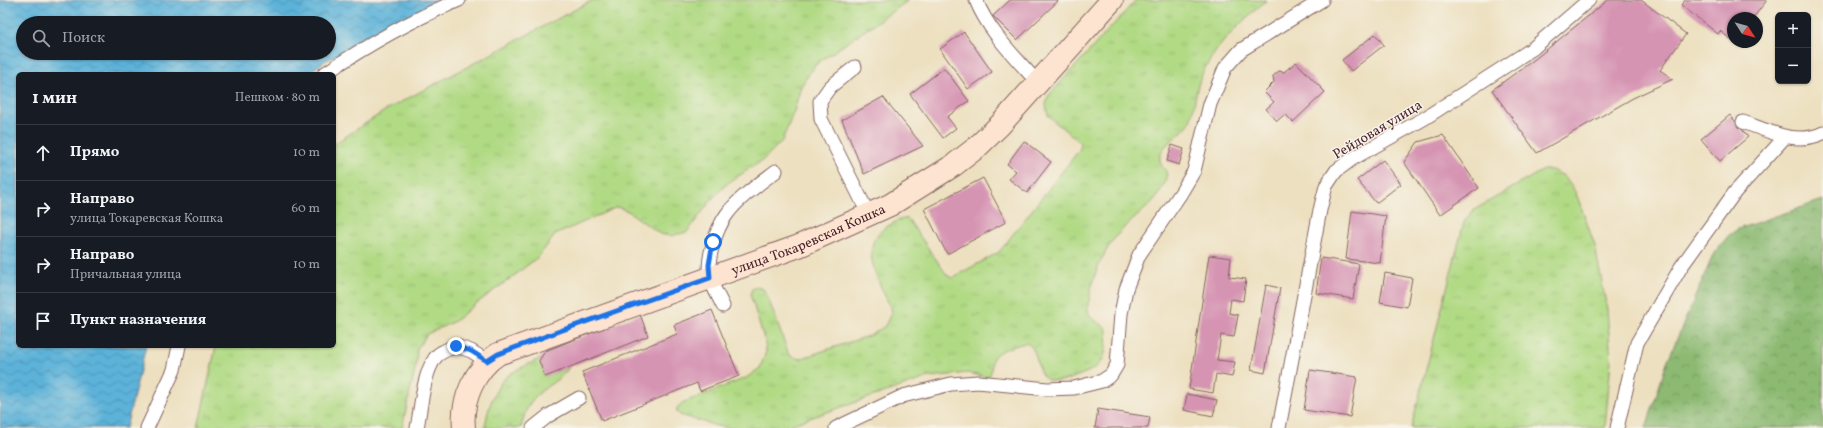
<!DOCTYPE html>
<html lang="ru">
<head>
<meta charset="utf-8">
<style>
	body { margin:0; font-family:Vollkorn,serif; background:#20242c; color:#f1f3f6 }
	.controls { position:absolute; right:12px; top:12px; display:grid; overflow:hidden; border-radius:6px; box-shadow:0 1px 3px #0004 }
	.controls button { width:36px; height:36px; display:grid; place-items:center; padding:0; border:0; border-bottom:1px solid #363941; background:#171b24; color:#f1f3f6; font:20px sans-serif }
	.compass { position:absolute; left:1727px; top:12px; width:36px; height:36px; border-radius:50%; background:#171b24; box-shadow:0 1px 3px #0004; rotate:126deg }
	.stop { position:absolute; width:12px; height:12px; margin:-9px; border:3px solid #1a73e8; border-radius:50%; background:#fff }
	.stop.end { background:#1a73e8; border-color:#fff; box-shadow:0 1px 4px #0008 }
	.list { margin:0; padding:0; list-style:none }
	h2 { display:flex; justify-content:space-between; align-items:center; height:52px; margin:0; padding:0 16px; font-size:17px }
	h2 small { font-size:13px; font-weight:400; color:#9ea1a6 }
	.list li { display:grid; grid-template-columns:26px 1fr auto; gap:12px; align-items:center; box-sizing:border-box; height:56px; padding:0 16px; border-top:1px solid #363941 }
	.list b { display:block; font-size:15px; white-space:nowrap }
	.list p { margin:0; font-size:13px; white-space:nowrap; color:#9ea1a6 }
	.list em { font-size:13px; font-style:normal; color:#9ea1a6 }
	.icon { flex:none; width:22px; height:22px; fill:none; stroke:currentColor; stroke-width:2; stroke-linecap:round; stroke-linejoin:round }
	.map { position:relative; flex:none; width:1823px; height:428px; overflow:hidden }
	.search { position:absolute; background:#171b24; box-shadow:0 1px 3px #0004; left:16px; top:16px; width:320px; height:44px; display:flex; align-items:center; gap:10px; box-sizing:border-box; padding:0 14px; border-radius:22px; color:#9ea1a6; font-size:15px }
	.panel { position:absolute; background:#171b24; box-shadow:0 1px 3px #0004; left:16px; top:72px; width:320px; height:276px; border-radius:6px }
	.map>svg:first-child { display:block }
	.grass { fill:url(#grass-tufts); stroke:#7e7c58 }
	.forest { fill:url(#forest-crowns); stroke:#6b6c4e }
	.water { fill:url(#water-waves); stroke:#536882; fill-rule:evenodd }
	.building { fill:#d694b3 }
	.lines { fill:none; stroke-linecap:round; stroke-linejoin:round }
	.lane-casing { stroke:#83635f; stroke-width:15 }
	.secondary-casing { stroke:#83635f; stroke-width:24 }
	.lane { stroke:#fff; stroke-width:13 }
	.secondary { stroke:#fde4d0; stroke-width:22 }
	.route { stroke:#1a73e8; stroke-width:5 }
	.labels { text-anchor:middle; stroke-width:3; stroke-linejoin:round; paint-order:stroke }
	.street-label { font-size:14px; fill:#4a1f2b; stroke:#f7f3e8 }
</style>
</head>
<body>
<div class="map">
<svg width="1823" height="428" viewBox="0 0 1823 428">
	<defs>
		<pattern id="grass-tufts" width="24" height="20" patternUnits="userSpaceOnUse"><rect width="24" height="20" fill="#b1da84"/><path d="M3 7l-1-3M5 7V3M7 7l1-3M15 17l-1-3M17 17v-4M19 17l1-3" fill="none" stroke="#9abb72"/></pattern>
		<pattern id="forest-crowns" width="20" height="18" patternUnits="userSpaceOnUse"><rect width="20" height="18" fill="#8cba72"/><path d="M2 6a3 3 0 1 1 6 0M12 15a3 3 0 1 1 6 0" fill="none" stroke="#74975e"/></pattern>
		<pattern id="water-waves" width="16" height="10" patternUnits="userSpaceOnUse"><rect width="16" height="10" fill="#5cb2d9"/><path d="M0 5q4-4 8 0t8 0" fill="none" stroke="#4e90b0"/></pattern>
	</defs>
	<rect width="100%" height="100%" fill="#f7f3e8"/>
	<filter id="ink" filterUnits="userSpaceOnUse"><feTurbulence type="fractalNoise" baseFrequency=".025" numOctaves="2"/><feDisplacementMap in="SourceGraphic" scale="8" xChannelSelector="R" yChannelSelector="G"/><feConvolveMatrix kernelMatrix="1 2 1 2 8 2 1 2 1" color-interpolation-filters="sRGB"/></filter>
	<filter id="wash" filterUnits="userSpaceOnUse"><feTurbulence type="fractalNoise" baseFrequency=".012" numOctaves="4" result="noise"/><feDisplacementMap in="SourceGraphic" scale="16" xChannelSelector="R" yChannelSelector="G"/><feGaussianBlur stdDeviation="0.9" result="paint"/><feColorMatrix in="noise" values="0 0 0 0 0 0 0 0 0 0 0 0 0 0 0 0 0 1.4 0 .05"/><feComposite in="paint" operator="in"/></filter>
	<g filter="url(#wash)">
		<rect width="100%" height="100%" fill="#ede0c0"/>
		<g class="grass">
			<path d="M593,0H909L816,64L801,86L794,111L782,141L763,160L728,183L712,199L687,232L670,236L660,234L628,211L617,207L555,235L539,256L519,272L473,306L455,321L427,334L417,349L416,365L402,428H198L216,346H334V144L386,110Z"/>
			<path d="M1136,0H1267C1241,22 1213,47 1200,79C1195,92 1195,108 1190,121C1185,135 1153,146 1161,164C1162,167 1166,170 1167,174C1163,202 1130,218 1114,239C1102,255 1093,275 1090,295C1089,302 1086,309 1090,316C1093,320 1102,324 1107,329C1106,362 1104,367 1072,378C1066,381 1054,382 1048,380C1033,373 1041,347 1025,343C1015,346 994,350 992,361C991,367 993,370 989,376L985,377L968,373L929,377L781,428H724L680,415L677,412V408L682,403L746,378L760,368L766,352L765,342L750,294L752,289L756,287L763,289L767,295L789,355L799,359L871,335L885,326L892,311C881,285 854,245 888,226C895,222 900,218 908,219L947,275L952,278L999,252L1080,149V143L1077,140L1048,116L1046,105L1048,96Z"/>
			<path d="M1543,170H1552L1564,176L1576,193L1595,246L1607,309L1611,360L1605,428H1411L1464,222L1474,210Z"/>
			<path d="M561,349L572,361C566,378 549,383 537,395C527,404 524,415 521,428H485C487,411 493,390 506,377C513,370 549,355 561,349Z"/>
		</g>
		<path class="forest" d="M1823,200V428H1646L1667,362L1714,253L1729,235L1738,229Z"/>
		<path class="water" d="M0,0H446L325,61L307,74H18V346H146L126,428H0ZM23,23H329V53H23Z"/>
		<g id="blocks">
			<g class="building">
				<path d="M1010,0H1059L1017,40L993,16Z"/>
				<path d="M1608,0H1641L1686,34L1660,70L1673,79L1633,98L1537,153L1492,90L1535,59Z"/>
				<path d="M1685,0H1767L1753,18H1733V41L1720,31L1718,34L1681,5Z"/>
				<path d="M964,32L992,72L968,89L940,49Z"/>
				<path d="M1375,34L1384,45L1351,71L1342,60Z"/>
				<path d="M1296,62L1325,92L1293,122L1285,114L1277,121L1266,109L1274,102L1264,92L1274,82L1273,76L1279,71L1284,72Z"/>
				<path d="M944,68L969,101L947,117L956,128L943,138L910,94Z"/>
				<path d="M883,97L923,146L864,174L842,120Z"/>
				<path d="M1730,115L1748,137L1720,161L1701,139Z"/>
				<path d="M1443,135L1479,188L1440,215L1404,162L1418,142Z"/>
				<path d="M1024,141L1051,162L1027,193L1009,179L1016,171L1007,164Z"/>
				<path d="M1172,145L1184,149L1179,165L1167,161Z"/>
				<path d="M1383,160L1401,184L1376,203L1357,180Z"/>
				<path d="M983,178L1006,222L947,254L924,209Z"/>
				<path d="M1352,211L1386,216L1380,263L1346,259Z"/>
				<path d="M1209,255L1231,258L1229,277L1246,279L1243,301L1231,299L1229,313L1238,315L1234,337L1221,335L1217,360L1235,362L1232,377L1216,374L1213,393L1189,389Z"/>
				<path d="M1321,258L1359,264L1353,299L1316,293Z"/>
				<path d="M1385,273L1412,278L1407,307L1380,302Z"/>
				<path d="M1266,285L1280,288L1265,373L1251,370Z"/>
				<path d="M712,310L739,376L700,391L697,383L602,421L582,372L677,334L674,325Z"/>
				<path d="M640,314L648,336L545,377L539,361L545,351Z"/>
				<path d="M1310,370L1357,377L1350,417L1304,410Z"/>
				<path d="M1187,394L1217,400L1213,416L1184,410Z"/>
				<path d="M1098,409L1150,417L1148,428H1095Z"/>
			</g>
		</g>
	</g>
	<g filter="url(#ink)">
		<use href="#blocks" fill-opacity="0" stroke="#83635f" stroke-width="1"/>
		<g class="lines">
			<g class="lane-casing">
				<g id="lane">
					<path d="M976,0C988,31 1016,58 1038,83"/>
					<path d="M855,67L830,87L820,101L821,119L869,215"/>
					<path d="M324,74C367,45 411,20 459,0"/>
					<path d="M1743,122C1769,131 1796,146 1823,133"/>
					<path d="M723,306C719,297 713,288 710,278C706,259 716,229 727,214C740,197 759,184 776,171"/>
					<path d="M147,428L174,370L179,346"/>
					<path d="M417,428C421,408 423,375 435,358C439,352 449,349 456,346L471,351L487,361"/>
					<path d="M533,428L548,416L579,398"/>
					<path d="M836,428L903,396L951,384L978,382L1047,389L1074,388L1102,381L1111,375L1117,365L1121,314L1126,289L1139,255L1181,193L1194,171L1210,104L1225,68L1241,50L1322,0"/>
					<path d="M1279,428L1320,210L1326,186L1336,171L1352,159L1425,118L1532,49L1589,0"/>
					<path d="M1617,428L1637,343L1681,267L1735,192L1785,137"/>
				</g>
			</g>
			<g class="secondary-casing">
				<g id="secondary">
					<path id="s1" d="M464,428C461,400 475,369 498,354L799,246L890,205L954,165L976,148L1000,125L1112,0"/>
				</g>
			</g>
			<use href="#lane" class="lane"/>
			<use href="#secondary" class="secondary"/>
		</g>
	</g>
	<g class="lines" filter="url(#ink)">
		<path class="route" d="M456,346L471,351L487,361L498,354L557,332L710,278L709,265L713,242"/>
	</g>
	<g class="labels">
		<g class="street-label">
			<text transform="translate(1377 129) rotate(-31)" y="5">Рейдовая улица</text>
			<text dy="5" stroke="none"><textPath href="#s1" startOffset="416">улица Токаревская Кошка</textPath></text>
		</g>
	</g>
</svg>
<div class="controls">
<button>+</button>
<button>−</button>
</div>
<svg class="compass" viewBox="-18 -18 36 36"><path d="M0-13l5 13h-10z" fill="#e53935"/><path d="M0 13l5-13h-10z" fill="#9ea1a6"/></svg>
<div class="stop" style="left:713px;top:242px"></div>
<div class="stop end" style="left:456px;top:346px"></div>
<div class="search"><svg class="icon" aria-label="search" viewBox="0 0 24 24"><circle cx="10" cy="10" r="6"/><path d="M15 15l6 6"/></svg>Поиск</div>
<section class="panel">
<h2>1 мин<small>Пешком · 80 m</small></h2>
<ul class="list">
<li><svg class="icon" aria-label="ahead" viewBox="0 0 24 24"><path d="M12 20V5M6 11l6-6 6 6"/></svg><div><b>Прямо</b></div><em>10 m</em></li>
<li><svg class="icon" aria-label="right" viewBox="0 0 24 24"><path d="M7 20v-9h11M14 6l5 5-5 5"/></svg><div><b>Направо</b><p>улица Токаревская Кошка</p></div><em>60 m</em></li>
<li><svg class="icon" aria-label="right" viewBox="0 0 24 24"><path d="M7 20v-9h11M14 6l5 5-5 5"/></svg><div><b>Направо</b><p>Причальная улица</p></div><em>10 m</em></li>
<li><svg class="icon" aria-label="arrive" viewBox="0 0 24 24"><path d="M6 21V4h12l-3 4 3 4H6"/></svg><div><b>Пункт назначения</b></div></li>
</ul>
</section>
</div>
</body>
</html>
